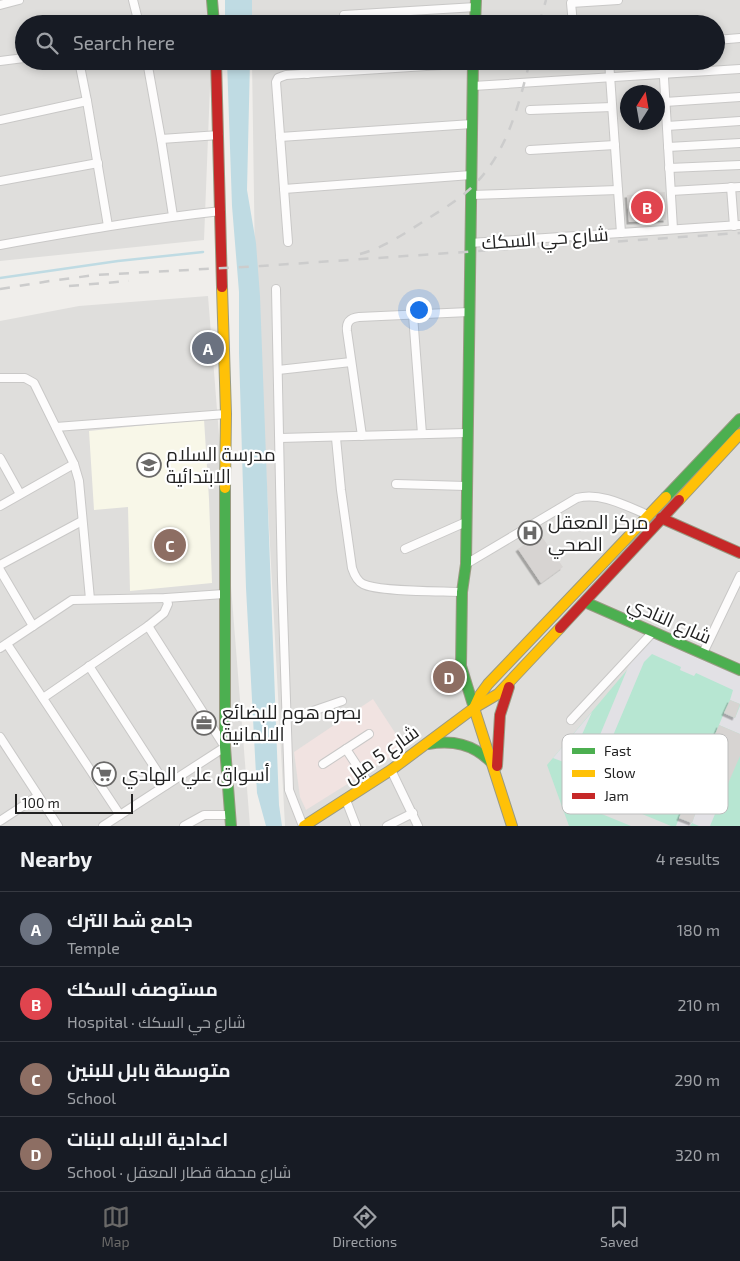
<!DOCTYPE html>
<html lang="en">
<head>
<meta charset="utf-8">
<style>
	body { margin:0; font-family:"Exo 2",Cairo,sans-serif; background:#20242c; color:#f1f3f6 }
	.compass { position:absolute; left:620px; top:85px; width:45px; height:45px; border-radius:50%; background:#171b24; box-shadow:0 2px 8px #0003; rotate:11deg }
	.scale { position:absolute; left:15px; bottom:12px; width:118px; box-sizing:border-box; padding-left:5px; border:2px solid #222; border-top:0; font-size:14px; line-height:18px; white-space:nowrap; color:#222; -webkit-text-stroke:4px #fff; paint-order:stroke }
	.you { position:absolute; left:418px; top:309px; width:18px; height:18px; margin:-12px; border:4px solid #fff; border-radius:50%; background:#1a73e8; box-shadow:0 0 0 8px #1a73e833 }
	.badge { display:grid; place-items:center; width:32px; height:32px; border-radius:50%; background:#6a6968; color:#fff; font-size:16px; font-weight:700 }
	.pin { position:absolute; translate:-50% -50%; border:2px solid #fff; box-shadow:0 1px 5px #0006 }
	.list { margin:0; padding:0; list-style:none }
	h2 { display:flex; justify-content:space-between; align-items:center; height:65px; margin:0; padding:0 20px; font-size:21px }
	h2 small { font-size:16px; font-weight:400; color:#9ea1a6 }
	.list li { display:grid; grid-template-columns:32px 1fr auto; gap:15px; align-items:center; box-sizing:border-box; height:75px; padding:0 20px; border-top:1px solid #363941 }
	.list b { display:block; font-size:19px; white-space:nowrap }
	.list p { margin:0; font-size:16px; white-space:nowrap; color:#9ea1a6 }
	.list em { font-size:16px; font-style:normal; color:#9ea1a6 }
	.icon { flex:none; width:28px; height:28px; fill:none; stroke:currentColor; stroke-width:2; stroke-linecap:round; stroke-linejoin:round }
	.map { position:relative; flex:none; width:740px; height:826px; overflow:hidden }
	.search { position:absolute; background:#171b24; box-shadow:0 2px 8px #0003; left:15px; right:15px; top:15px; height:55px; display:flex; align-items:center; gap:12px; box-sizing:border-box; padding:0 18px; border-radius:28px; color:#9ea1a6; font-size:19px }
	.sheet { height:365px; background:#171b24 }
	nav { display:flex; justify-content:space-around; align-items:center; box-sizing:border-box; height:70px; border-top:1px solid #363941; background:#171b24; font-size:14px; color:#9ea1a6 }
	nav a { display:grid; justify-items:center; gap:2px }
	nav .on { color:#6a6968 }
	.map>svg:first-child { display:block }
	.residential { fill:#dfdedc; fill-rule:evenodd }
	.commercial { fill:#f1e3e1 }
	.education { fill:#f8f7e8 }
	.pitch { fill:#b7e6d2 }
	.parking { fill:#e0dfde }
	.plaza { fill:#e2e1e5 }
	.water { fill:#bfdbe3 }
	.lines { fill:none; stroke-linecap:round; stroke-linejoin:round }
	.stream { stroke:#bfdbe3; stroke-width:2.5 }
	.building { fill:#d7d4d2; filter:url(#shadow) }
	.street-casing { stroke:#c9c8c7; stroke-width:10 }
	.fast-casing { stroke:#999a82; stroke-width:12 }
	.slow-casing { stroke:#999a82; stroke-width:12 }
	.jam-casing { stroke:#999a82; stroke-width:12 }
	.street { stroke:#fdfcfc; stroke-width:8 }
	.fast { stroke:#4caf50; stroke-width:10 }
	.slow { stroke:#ffc107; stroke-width:10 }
	.jam { stroke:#c62828; stroke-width:10 }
	.rail { stroke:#ccc; stroke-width:2.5; stroke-dasharray:10 10; stroke-linecap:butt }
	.labels { text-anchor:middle; stroke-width:4.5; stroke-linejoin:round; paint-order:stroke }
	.street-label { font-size:19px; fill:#222; stroke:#fff }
	.poi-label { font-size:19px; fill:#222; stroke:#fff; text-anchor:start }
	.key { fill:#fff; stroke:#bdbdbd; stroke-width:1 }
	.key-label { font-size:14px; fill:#222 }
</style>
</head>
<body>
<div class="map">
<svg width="740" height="826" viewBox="0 0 740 826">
	<defs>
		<filter id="shadow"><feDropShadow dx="-2.5" dy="2.5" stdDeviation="0" flood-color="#0004"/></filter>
	</defs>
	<rect width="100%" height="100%" fill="#f0eeeb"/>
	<g class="residential">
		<path d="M0,0H213L212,24H24V61H211L204,240L0,261Z"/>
		<path d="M252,0H740V826H285L255,265L252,61H716V24H252ZM628,92H658V122H628Z"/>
		<path d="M208,296L250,826H0V321L79,306Z"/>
	</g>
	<path class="commercial" d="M373,699L405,748L306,810L300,797L294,752Z"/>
	<path class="education" d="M204,419L209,499L212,583L130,591L128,507L94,510L89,431Z"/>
	<path class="pitch" d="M654,638L740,677V826H569L547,765Z"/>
	<path class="parking" d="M601,797L671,826H631L592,810L595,802Z"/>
	<g class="plaza">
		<path d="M654,638L740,677V704L730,700L733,690L696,673L694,676L680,670L681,667L652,654L644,662L596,776L585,771L629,665Z"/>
		<path d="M740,706V734L719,725L724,713L735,718Z"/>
		<path d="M592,712L569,764L553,758Z"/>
		<path d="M691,790L720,802L710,826H699L692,823L690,826H676L679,818L692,823L697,809L685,804Z"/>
	</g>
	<g class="water">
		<rect x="225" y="0" width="27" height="24"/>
		<path d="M227,61H250L247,190L256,243L260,296L279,805L282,826H266L257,793L246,588L239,353V292L232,206Z"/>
	</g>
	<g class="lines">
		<path class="stream" d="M0,278L118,261L203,252"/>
	</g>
	<g class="building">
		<path d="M665,192L666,220L629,222L627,195Z"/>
		<path d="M540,534L563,567L541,583L518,549Z"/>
		<path d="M730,700L740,704L735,718L724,713Z"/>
		<path d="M719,725L740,734V756L720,802L691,790Z"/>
		<path d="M685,804L697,809L692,823L679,818Z"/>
	</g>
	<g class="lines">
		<g class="street-casing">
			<g id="street">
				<path d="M133,0L139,24"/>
				<path d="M0,5L19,0"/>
				<path d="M344,15L476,7"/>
				<path d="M573,24L571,3L618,0"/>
				<path d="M716,40L740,38"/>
				<path d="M0,61L24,58"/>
				<path d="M79,61L87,101L108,226"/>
				<path d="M147,61L161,139L173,216"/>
				<path d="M306,61L307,74"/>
				<path d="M609,61L621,233"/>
				<path d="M663,61L673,229"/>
				<path d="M473,86L740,69"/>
				<path d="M665,102L740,97"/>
				<path d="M530,110L612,107"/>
				<path d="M0,120L87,101"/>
				<path d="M667,126L740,121"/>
				<path d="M280,137L472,124"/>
				<path d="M161,139L219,135"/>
				<path d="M668,147L740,143"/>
				<path d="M530,150L615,145"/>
				<path d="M669,168L740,165"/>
				<path d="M0,181L98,163"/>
				<path d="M731,187L734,226"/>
				<path d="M284,189L471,175"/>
				<path d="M671,191L740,187"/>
				<path d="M471,195L618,190"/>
				<path d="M288,242L276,82L278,78L286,75L473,63"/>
				<path d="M470,243L740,225"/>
				<path d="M0,245C73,232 147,219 221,211"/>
				<path d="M276,289L282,580L289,790L303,826"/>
				<path d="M413,315L422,434"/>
				<path d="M278,370L351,362"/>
				<path d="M0,378H25L34,383L74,464L79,481L90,599"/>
				<path d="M56,427L226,414"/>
				<path d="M362,436L347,331C346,322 350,318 359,317L469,312"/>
				<path d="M280,438L466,433"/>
				<path d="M336,438L341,490L352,568C354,574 357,581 363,584C378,592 442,591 462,592"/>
				<path d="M0,458L20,494"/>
				<path d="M396,484L466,486"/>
				<path d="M0,506L74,464"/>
				<path d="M405,549L466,522"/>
				<path d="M466,564L577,498C601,492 626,506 648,515"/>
				<path d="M0,565L82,521"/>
				<path d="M0,570L33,626"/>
				<path d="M7,644L120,815"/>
				<path d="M0,648L72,600L166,598L224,594"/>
				<path d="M703,653L740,576"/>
				<path d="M89,666L166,785"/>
				<path d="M43,698L148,626L164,613L168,604L166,598"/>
				<path d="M287,718L310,712L342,701"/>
				<path d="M571,720L653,632"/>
				<path d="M0,737L58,826"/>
				<path d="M346,749L369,784"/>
				<path d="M323,764L369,734"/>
				<path d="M391,770L418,826"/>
				<path d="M346,800L356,826"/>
				<path d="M0,821L38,796"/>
				<path d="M103,826L225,747L148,626"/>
				<path d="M184,826L204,815H230"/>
				<path d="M387,826L413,813"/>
			</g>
		</g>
		<g class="fast-casing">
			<g id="fast">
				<path d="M212,0L214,24"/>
				<path d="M475,24L476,0"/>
				<path d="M473,61L466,564L462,592L461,666L474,708"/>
				<path d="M225,488V747L231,826"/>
				<path d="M666,497L740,419"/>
				<path d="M585,602L740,670"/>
				<path d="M428,744C453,740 473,744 491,762"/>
			</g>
		</g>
		<g class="slow-casing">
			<g id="slow">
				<path d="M222,287L226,414L225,488"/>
				<path d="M679,500L740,434"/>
				<path d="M474,708L480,695L488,684L666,497"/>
				<path d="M474,708L512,826"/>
				<path d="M304,826L391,770L474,708L498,694L560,628"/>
			</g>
		</g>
		<g class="jam-casing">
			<g id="jam">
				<path d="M216,61L222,287"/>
				<path d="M661,518L740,553"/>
				<path d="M560,628L679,500"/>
				<path d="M497,766L500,715L509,687"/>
			</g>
		</g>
		<use href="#street" class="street"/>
		<use href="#fast" class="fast"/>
		<use href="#slow" class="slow"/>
		<use href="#jam" class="jam"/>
		<g class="rail">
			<path d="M539,24L546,0"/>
			<path d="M360,254C383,248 404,234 424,221C440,211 457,201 471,188C507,154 518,107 530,61"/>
			<path d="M69,286L129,281"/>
			<path d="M0,289L50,281L95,275L261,266L740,233"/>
		</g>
	</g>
	<defs>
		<g id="school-ring" transform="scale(1.25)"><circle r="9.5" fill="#fff" stroke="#6a6968" stroke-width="1.5"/><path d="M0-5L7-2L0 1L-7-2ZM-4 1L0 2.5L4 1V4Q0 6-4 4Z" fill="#6a6968"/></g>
		<g id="hospital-ring" transform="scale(1.25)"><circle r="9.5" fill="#fff" stroke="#6a6968" stroke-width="1.5"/><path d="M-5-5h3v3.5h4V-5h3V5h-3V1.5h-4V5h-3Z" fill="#6a6968"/></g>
		<g id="office-ring" transform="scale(1.25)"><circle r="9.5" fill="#fff" stroke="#6a6968" stroke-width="1.5"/><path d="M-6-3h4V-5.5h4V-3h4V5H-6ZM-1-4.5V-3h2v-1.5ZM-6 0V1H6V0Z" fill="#6a6968"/></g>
		<g id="supermarket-ring" transform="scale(1.25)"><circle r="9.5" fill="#fff" stroke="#6a6968" stroke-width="1.5"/><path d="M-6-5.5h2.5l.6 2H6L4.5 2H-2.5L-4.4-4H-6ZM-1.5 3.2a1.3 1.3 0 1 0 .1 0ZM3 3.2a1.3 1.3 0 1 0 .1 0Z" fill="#6a6968"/></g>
	</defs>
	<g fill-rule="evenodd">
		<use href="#school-ring" x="149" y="465"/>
		<use href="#hospital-ring" x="530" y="533"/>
		<use href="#office-ring" x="204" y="723"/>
		<use href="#supermarket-ring" x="104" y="774"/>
	</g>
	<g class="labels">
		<g class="street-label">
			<text transform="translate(545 238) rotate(-4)" y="7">شارع حي السكك</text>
			<text transform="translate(670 620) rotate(24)" y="7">شارع النادي</text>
			<text transform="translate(381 754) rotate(-35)" y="7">شارع 5 ميل</text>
		</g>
		<g class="poi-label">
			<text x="166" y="461">مدرسة السلام<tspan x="166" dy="22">الابتدائية</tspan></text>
			<text x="548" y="529">مركز المعقل<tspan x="548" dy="22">الصحي</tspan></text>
			<text x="222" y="719">بصره هوم للبضائع<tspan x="222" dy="22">الالمانية</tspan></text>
			<text x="122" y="781">أسواق علي الهادي</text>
		</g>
	</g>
	<rect x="562" y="734" width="166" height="80" rx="8" class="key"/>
	<rect x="572" y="748" width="23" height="6" fill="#4caf50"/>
	<rect x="572" y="770" width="23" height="7" fill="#ffc107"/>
	<rect x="572" y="793" width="23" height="6" fill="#c62828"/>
	<g class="key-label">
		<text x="604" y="756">Fast</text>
		<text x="604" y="778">Slow</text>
		<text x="604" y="801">Jam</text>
	</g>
</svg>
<svg class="compass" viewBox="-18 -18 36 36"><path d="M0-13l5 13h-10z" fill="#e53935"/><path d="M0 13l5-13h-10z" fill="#9ea1a6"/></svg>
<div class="scale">100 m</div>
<div class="you"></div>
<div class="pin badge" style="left:208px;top:348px;background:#6b7280">A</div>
<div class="pin badge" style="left:647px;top:207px;background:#e0444e">B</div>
<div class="pin badge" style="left:170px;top:545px;background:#8d6e63">C</div>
<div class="pin badge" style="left:449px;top:677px;background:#8d6e63">D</div>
<div class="search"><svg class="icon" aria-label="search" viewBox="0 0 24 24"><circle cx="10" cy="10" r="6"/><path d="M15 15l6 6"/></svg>Search here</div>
</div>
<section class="sheet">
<h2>Nearby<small>4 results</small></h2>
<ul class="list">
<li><span class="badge" style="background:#6b7280">A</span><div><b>جامع شط الترك</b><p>Temple</p></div><em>180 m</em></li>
<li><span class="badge" style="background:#e0444e">B</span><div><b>مستوصف السكك</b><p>Hospital · شارع حي السكك</p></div><em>210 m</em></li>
<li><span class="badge" style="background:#8d6e63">C</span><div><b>متوسطة بابل للبنين</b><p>School</p></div><em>290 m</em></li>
<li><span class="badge" style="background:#8d6e63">D</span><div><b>اعدادية الابله للبنات</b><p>School · شارع محطة قطار المعقل</p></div><em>320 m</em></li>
</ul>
</section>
<nav>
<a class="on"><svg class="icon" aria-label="map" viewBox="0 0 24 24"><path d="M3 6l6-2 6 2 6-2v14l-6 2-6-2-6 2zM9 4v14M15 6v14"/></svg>Map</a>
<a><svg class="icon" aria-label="directions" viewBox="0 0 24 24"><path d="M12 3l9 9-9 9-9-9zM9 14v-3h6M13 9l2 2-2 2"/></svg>Directions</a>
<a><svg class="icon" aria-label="saved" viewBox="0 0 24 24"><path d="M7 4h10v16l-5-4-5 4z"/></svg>Saved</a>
</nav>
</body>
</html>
